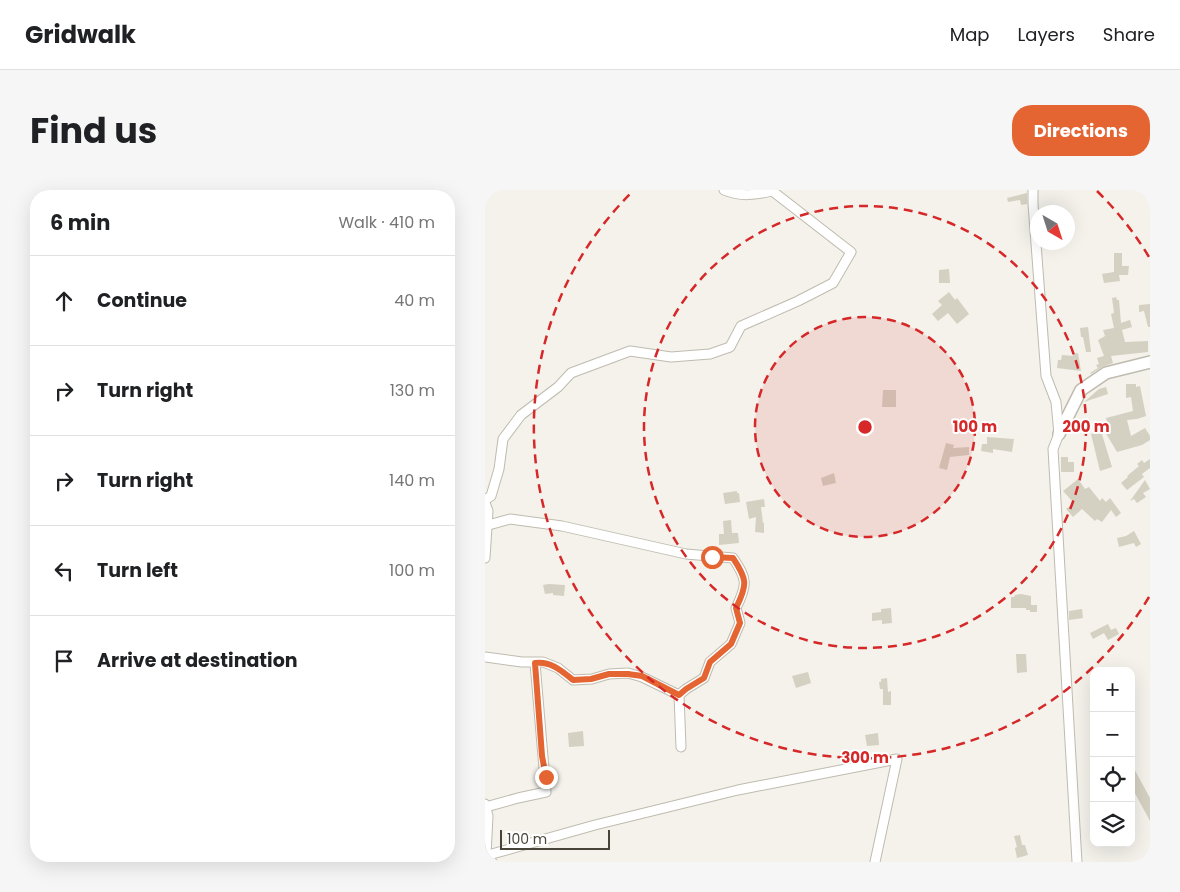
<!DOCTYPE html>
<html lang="en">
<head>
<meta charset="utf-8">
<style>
	body { margin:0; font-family:Poppins,sans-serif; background:#f6f6f6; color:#202124 }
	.controls { position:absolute; right:15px; bottom:15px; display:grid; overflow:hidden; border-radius:10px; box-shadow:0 5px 20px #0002 }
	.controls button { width:45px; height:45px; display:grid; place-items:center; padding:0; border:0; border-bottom:1px solid #e0e0e0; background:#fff; color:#202124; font:25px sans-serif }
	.compass { position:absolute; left:545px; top:15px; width:45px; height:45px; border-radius:50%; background:#fff; box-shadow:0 5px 20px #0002; rotate:141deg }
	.scale { position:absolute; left:15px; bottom:12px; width:110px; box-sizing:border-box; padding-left:5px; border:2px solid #48443a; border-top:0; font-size:14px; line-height:18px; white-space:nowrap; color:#48443a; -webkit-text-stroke:4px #fff; paint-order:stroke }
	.stop { position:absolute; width:15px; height:15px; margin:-11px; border:4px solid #e46432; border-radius:50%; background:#fff }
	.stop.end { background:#e46432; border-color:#fff; box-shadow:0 1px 5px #0008 }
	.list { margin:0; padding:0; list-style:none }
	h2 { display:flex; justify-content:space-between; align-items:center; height:65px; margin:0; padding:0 20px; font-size:21px }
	h2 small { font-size:16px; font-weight:400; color:#757577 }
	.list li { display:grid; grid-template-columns:32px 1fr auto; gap:15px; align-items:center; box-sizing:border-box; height:90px; padding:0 20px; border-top:1px solid #e0e0e0 }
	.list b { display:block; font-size:19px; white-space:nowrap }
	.list em { font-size:16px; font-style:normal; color:#757577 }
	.icon { flex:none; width:28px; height:28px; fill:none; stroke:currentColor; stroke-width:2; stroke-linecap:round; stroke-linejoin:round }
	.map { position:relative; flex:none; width:665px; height:672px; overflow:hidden; border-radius:20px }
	header { display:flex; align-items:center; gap:30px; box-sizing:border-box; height:70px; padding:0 25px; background:#fff; border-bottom:1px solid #e0e0e0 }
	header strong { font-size:24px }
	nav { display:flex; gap:28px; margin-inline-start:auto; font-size:18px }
	.intro { display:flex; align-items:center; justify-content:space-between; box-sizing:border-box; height:120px; padding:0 30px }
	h1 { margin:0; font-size:35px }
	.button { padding:12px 22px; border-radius:20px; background:#e46432; color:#fff; font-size:18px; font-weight:700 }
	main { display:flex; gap:30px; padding:0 30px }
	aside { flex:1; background:#fff; border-radius:20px; box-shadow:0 5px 20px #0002 }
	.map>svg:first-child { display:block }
	.building { fill:#d4d0c2 }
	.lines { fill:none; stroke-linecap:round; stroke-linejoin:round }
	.minor-casing { stroke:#bfbbaf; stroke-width:11 }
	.tertiary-casing { stroke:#bfbbaf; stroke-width:14 }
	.minor { stroke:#fff; stroke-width:9 }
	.tertiary { stroke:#fff; stroke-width:11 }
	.route { stroke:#e46432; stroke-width:6 }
	.ring { fill:none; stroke:#d62828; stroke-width:2.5; stroke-dasharray:9 6 }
	.centre { fill:#d62828; stroke:#fff; stroke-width:2.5 }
	.ring-label { font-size:15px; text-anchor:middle; font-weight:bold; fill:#d62828; stroke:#fff; stroke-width:4; stroke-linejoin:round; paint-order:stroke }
</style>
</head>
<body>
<header>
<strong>Gridwalk</strong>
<nav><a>Map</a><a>Layers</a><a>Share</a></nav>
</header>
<div class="intro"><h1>Find us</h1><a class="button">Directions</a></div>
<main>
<aside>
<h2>6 min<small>Walk · 410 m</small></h2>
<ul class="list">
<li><svg class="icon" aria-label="ahead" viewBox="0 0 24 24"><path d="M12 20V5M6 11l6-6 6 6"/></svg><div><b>Continue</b></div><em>40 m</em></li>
<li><svg class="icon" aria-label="right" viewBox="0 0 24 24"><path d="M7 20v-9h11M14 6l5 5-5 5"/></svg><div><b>Turn right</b></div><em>130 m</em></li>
<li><svg class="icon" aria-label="right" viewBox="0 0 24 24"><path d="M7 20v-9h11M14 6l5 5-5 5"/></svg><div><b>Turn right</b></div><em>140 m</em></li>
<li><svg class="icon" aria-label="left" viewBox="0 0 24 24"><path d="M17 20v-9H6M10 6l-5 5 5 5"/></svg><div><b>Turn left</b></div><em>100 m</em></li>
<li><svg class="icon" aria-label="arrive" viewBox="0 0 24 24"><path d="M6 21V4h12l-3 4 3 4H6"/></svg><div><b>Arrive at destination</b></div></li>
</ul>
</aside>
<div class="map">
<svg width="665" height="672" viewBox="0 0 665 672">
	<rect width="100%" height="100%" fill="#f4f2eb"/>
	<g class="building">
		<path d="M542,3V14L536,15L535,10L523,12L522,8Z"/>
		<path d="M629,63H637V76H644L643,85H634L635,91L619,93L617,84L629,82Z"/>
		<path d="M464,79L465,93H454V80Z"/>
		<path d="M464,102L470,110L472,108L484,124L472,134L463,123L453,131L447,124L457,115L453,111Z"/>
		<path d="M631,107L632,110H634L636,133L645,130L647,137L637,140L640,152L663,151V162L626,166L628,173L617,177L606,184L605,183L613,178L611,175L614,174L612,168L619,166L613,150L620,146L618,140L629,138L626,124L629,123L627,108Z"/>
		<path d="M665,114V137H663L659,121L654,122V115Z"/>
		<path d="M603,137L606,162H601L598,147H596L595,138Z"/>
		<path d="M593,163L596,181L572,178L573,170H576L577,165L588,166V164Z"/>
		<path d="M641,194H651V197L655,196L661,226L652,229L642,230L646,246L660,238L665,246V250L657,255L632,262L619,240L624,238L621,228L648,221L646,207L641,208Z"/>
		<path d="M621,197L623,204L599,212L614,199Z"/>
		<path d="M398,200H411V217H397Z"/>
		<path d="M616,241L627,277L615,281L606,244Z"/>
		<path d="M502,247L529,249L527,262L508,259V263L496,261L497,254H502Z"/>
		<path d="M461,253L469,255L468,258L484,257V265L465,267L462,280L454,278Z"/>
		<path d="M576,267H583V272H589V282H576Z"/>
		<path d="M665,269V278L657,284L659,287L642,300L636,293L643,287L642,286L654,276L652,274L657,270L659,273Z"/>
		<path d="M349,283L351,293L338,296L336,288Z"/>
		<path d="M593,289L600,299L604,297L615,311L617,308L621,312L625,308L636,323L631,327L626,320L617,332L612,329L610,331L597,319L588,327L581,319L589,313L578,301Z"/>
		<path d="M660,290L665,299L658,303L661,307L652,313L649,309L645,311Z"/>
		<path d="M252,301V303H254L255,312L240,314L238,303Z"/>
		<path d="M279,309L280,317H276L278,333H279V343L270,342L271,327L264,329L261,312Z"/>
		<path d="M246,330L247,343H253L254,353L234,355V344H239L238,331Z"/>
		<path d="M649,341L656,354L651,357L649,353L634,357L632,348L641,346Z"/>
		<path d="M64,394L80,395L79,406L68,405V403L60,404L58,395Z"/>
		<path d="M536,404L546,406V415H552V422H545V420H541V418H526V407H529L530,405Z"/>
		<path d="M406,418L407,433L397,434V430L387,431V423L396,422V419Z"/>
		<path d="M597,419L598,428L584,430V421Z"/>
		<path d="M623,434L626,440L631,438L634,444L623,450L619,443L608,449L605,443Z"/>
		<path d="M531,464H541L542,482L532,483Z"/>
		<path d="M323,482L326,493L311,498L307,486Z"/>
		<path d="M402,488L403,502L406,501V515H398V499H395L394,492H396V489Z"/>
		<path d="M98,541L99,556L84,557L83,543Z"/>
		<path d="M393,543L394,555L382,556L380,545Z"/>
		<path d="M646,573L665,608V631L646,596Z"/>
		<path d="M535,645L537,655H540L543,665L532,668L530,658L532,657L529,646Z"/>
	</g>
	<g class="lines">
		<g class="minor-casing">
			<g id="minor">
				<path d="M239,0C256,7 270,5 287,1"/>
				<path d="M548,0V14L561,186L571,212L574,244L568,259L592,672"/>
				<path d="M0,310L6,306L14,279L18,249L36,225L73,197L86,183L145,161L186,167L225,164L245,157L256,136L313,111L348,93L366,62L286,0"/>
				<path d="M0,313L3,321L0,368"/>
				<path d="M0,336L25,329L77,336L201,364L248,368C262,389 263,394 251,418L255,433L246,454L225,472L219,488L201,499L194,505L196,557"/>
				<path d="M0,467L37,472H58L73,478L88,490L107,489L124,484L143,483L157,487L194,505"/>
				<path d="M0,614L3,626L1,665L7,672"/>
				<path d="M1,617L33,608L61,602L50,473"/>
				<path d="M0,666L110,635L253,600L412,569L390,672"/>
			</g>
		</g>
		<g class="tertiary-casing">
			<path id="tertiary" d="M574,244L596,200L621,183L665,172"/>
		</g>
		<use href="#minor" class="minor"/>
		<use href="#tertiary" class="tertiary"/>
	</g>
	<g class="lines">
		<path class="route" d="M61,587L57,566L50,473C66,471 77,481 88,490L106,489L124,484H143L157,486L194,505L201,499L219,488L225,472L246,454L255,433L251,418C263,394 262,389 248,368L227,367"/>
	</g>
	<circle cx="380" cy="237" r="110" fill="#d62828" fill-opacity=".12"/>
	<g class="ring">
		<circle cx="380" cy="237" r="110"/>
		<circle cx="380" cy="237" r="221"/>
		<path d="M664 407A331 331 0 1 1 148 1M612 1A331 331 0 0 1 664 67"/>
	</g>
	<circle cx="380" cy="237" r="8" class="centre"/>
	<g class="ring-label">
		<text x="490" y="242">100 m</text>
		<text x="601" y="242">200 m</text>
		<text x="380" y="573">300 m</text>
	</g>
</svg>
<div class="controls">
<button>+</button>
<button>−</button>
<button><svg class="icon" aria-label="locate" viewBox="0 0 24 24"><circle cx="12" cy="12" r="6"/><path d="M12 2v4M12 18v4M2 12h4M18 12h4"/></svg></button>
<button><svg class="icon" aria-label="layers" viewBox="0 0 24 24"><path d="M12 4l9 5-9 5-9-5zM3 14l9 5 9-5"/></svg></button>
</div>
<svg class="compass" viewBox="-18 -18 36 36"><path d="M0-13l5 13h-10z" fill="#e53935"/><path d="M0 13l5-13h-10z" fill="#757577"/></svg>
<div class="scale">100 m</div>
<div class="stop" style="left:227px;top:367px"></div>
<div class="stop end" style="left:61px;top:587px"></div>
</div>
</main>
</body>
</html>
